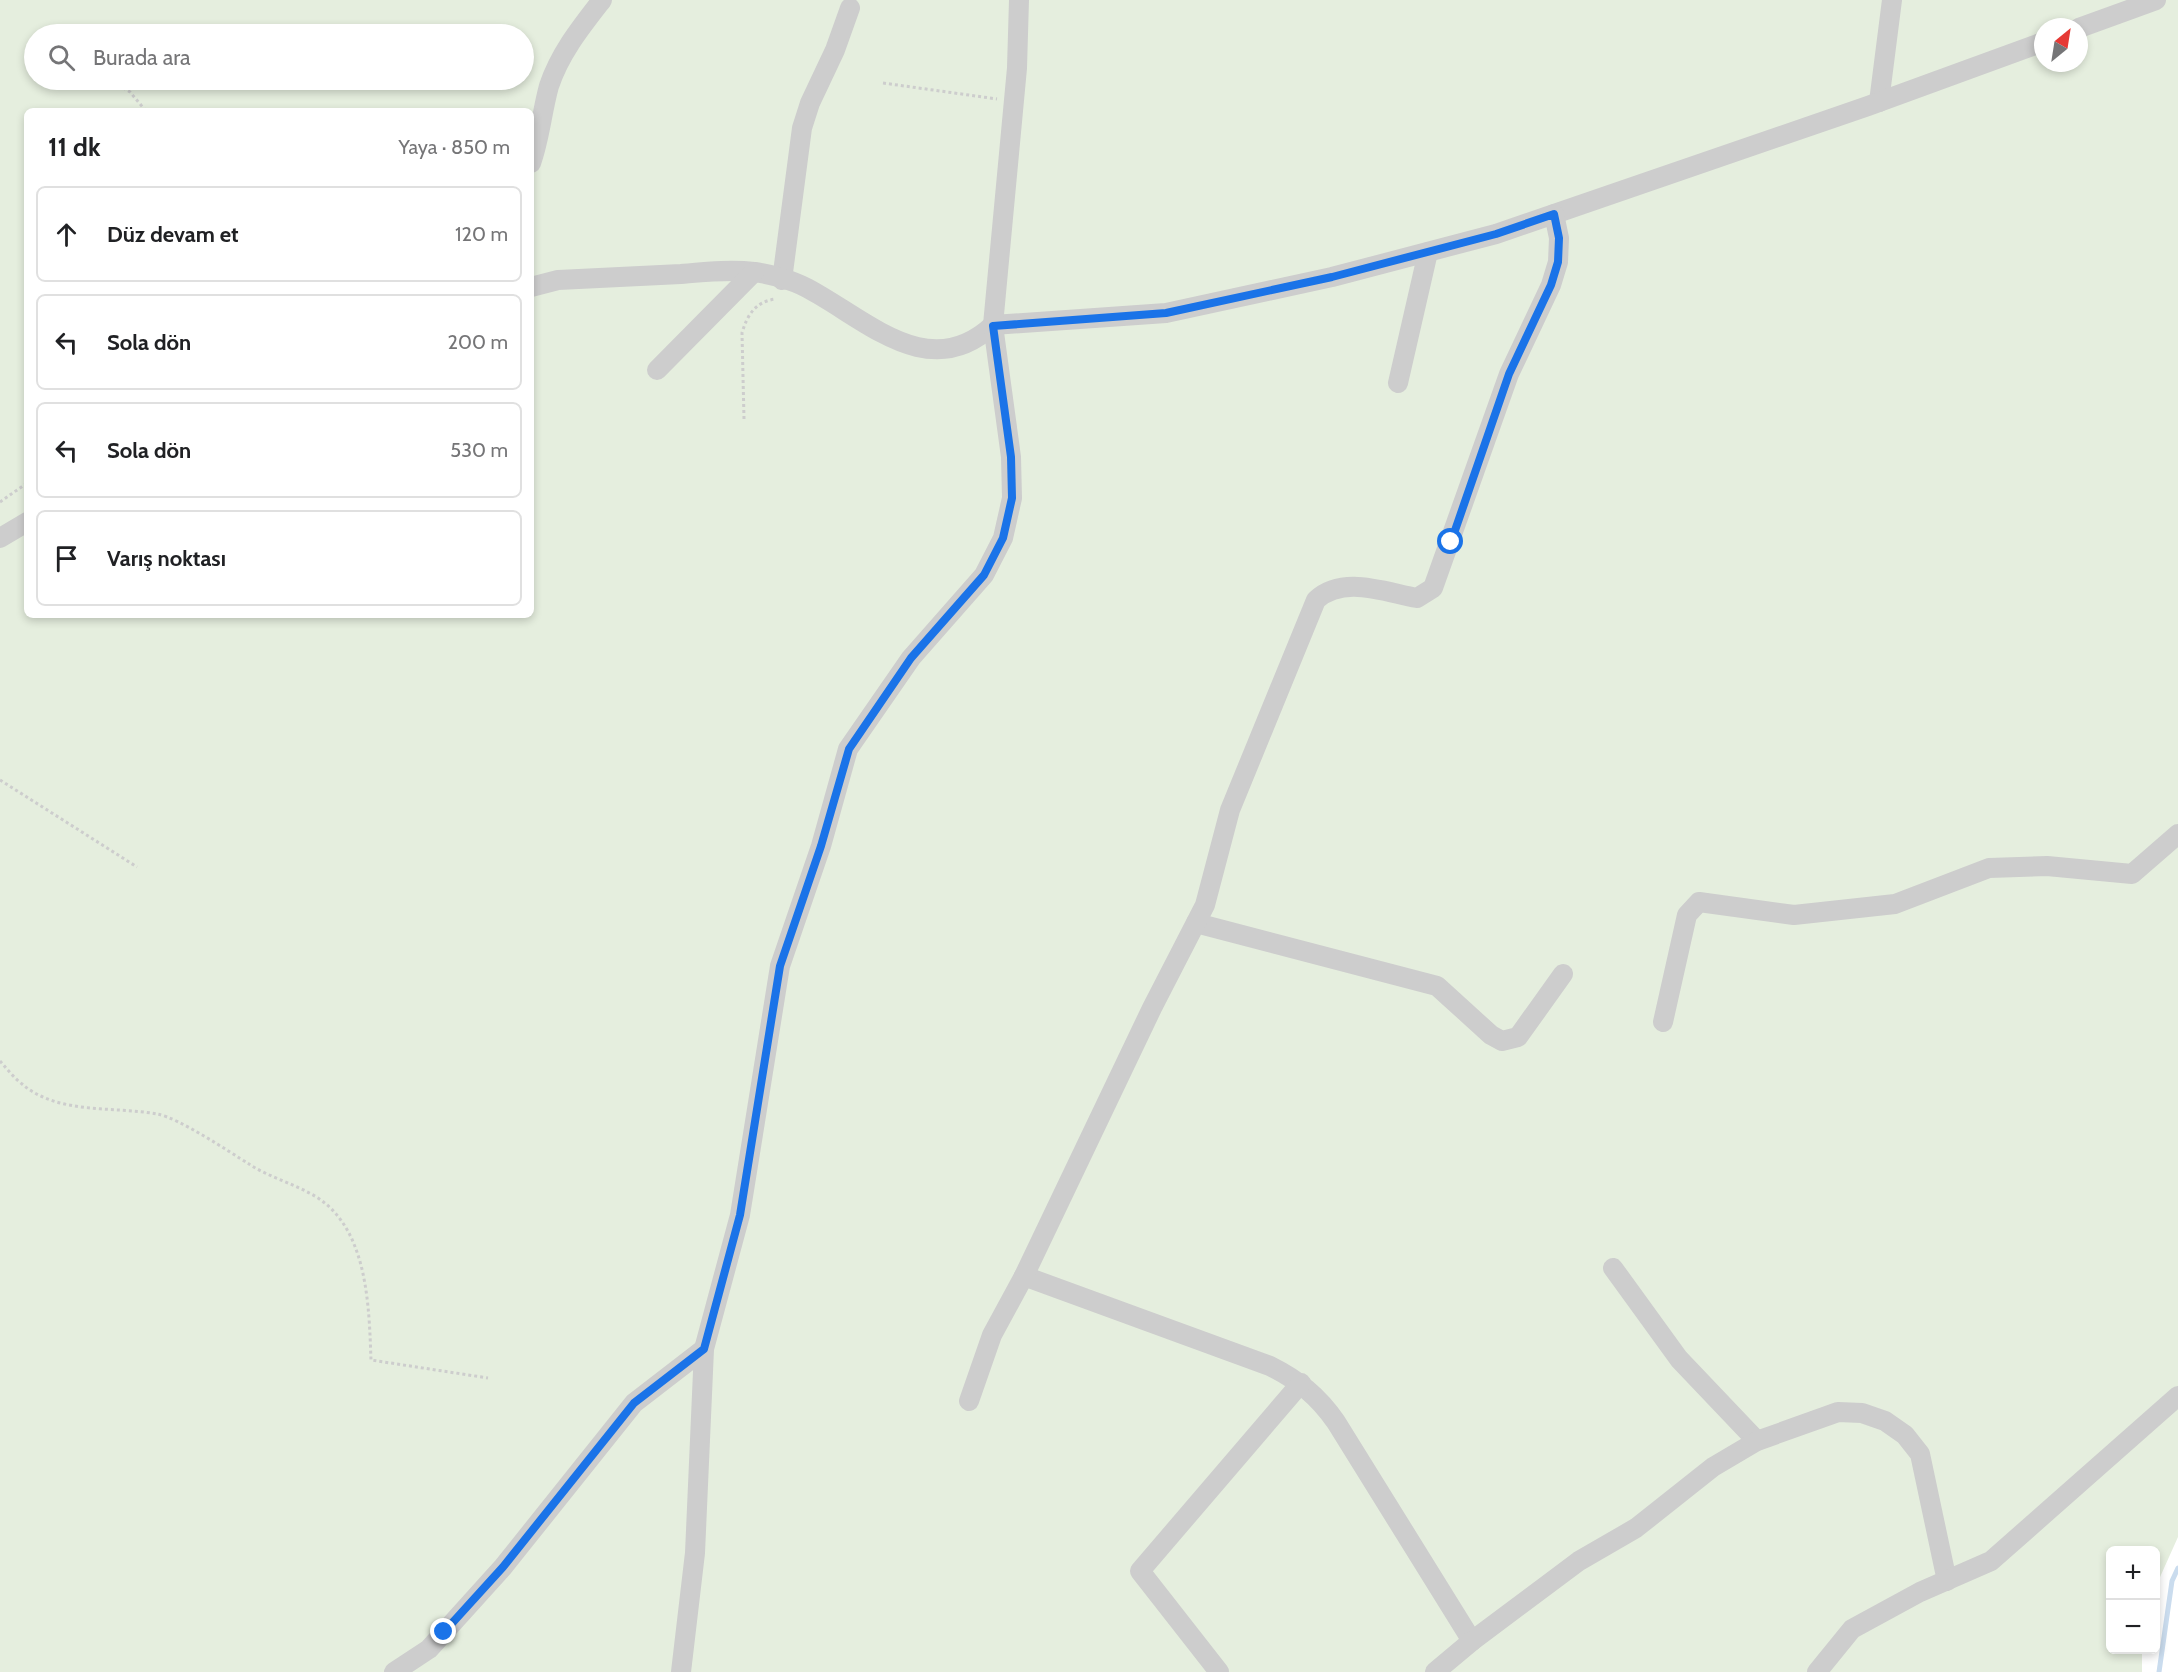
<!DOCTYPE html>
<html lang="tr">
<head>
<meta charset="utf-8">
<style>
	body { margin:0; font-family:Cabin,sans-serif; background:#f6f6f6; color:#202124 }
	.controls { position:absolute; right:18px; bottom:18px; display:grid; overflow:hidden; border-radius:9px; box-shadow:0 3px 9px #0003 }
	.controls button { width:54px; height:54px; display:grid; place-items:center; padding:0; border:0; border-bottom:2px solid #e0e0e0; background:#fff; color:#202124; font:30px sans-serif }
	.compass { position:absolute; left:2034px; top:18px; width:54px; height:54px; border-radius:50%; background:#fff; box-shadow:0 3px 9px #0003; rotate:30deg }
	.stop { position:absolute; width:18px; height:18px; margin:-14px; border:4px solid #1a73e8; border-radius:50%; background:#fff }
	.stop.end { background:#1a73e8; border-color:#fff; box-shadow:0 2px 6px #0008 }
	.list { margin:0; padding:0; list-style:none }
	h2 { display:flex; justify-content:space-between; align-items:center; height:78px; margin:0; padding:0 24px; font-size:26px }
	h2 small { font-size:20px; font-weight:400; color:#757577 }
	.list li { display:grid; grid-template-columns:39px 1fr auto; gap:18px; align-items:center; box-sizing:border-box; height:96px; margin:0 12px 12px; padding:0 12px; border:2px solid #e0e0e0; border-radius:9px }
	.list b { display:block; font-size:22px; white-space:nowrap }
	.list em { font-size:20px; font-style:normal; color:#757577 }
	.icon { flex:none; width:33px; height:33px; fill:none; stroke:currentColor; stroke-width:2; stroke-linecap:round; stroke-linejoin:round }
	.map { position:relative; flex:none; width:2178px; height:1672px; overflow:hidden }
	.search { position:absolute; background:#fff; box-shadow:0 3px 9px #0003; left:24px; top:24px; width:510px; height:66px; display:flex; align-items:center; gap:15px; box-sizing:border-box; padding:0 21px; border-radius:33px; color:#757577; font-size:22px }
	.panel { position:absolute; background:#fff; box-shadow:0 3px 9px #0003; left:24px; top:108px; width:510px; height:510px; border-radius:9px }
	.map>svg:first-child { display:block }
	.green { fill:#e5eede; fill-rule:evenodd }
	.lines { fill:none; stroke-linecap:round; stroke-linejoin:round }
	.stream { stroke:#cadcee; stroke-width:5 }
	.path { stroke:#cdcdcd; stroke-width:3; stroke-dasharray:3 3; stroke-linecap:butt }
	.minor { stroke:#cdcdcd; stroke-width:20 }
	.route { stroke:#1a73e8; stroke-width:8 }
</style>
</head>
<body>
<div class="map">
<svg width="2178" height="1672" viewBox="0 0 2178 1672">
	<rect width="100%" height="100%" fill="#fff"/>
	<path class="green" d="M0,0H2178V1537L2156,1586V1550H2110V1650H2142V1672H0ZM2043,27H2079V63H2043ZM34,34H524V80H34ZM27,111H531V615H27Z"/>
	<g class="lines">
		<path class="stream" d="M2159,1672L2172,1581L2178,1568"/>
		<g class="path">
			<path d="M113,81L130,92L146,111"/>
			<path d="M883,83L997,99"/>
			<path d="M744,419L742,333C747,315 756,301 776,299"/>
			<path d="M0,502L27,483"/>
			<path d="M0,780L137,867"/>
			<path d="M0,1061C7,1069 14,1078 22,1084C58,1115 114,1106 157,1114C179,1118 228,1151 249,1164C270,1178 296,1184 318,1198C368,1231 369,1307 371,1360L488,1378"/>
		</g>
		<g class="minor">
			<path d="M2079,28L2156,0"/>
			<path d="M1879,102L1892,0"/>
			<path d="M531,163C540,138 542,111 549,86C560,53 581,27 602,0"/>
			<path d="M782,280L802,128L810,103L835,50L850,8"/>
			<path d="M531,287L558,280C599,278 640,276 681,274C704,272 731,269 754,272C770,274 792,280 807,288C866,319 929,385 993,325L1166,313L1332,277L1496,234L1868,106L2043,42"/>
			<path d="M657,370L754,272"/>
			<path d="M1398,383L1428,252"/>
			<path d="M0,538L27,522"/>
			<path d="M1196,923L1437,986L1491,1035L1502,1041L1518,1037L1563,974"/>
			<path d="M1663,1022L1687,915L1699,902L1794,915L1895,904L1989,868L2047,866L2132,874L2178,834"/>
			<path d="M1613,1268L1679,1359L1757,1441"/>
			<path d="M1024,1276L1270,1366C1298,1380 1318,1396 1336,1422L1472,1641L1579,1561L1636,1528L1713,1467L1757,1441L1838,1412L1862,1413L1885,1421L1905,1435L1920,1454L1947,1581"/>
			<path d="M969,1401L992,1335L1024,1276L1152,1008L1205,905L1230,810L1316,600C1343,575 1384,592 1417,598L1433,588L1509,374L1551,285L1558,262L1559,238L1554,214"/>
			<path d="M394,1672L429,1649L503,1567L634,1403L704,1349"/>
			<path d="M681,1672L695,1553L704,1349L740,1215L780,966L821,846L848,749L911,658L984,575L1003,538L1012,498L1011,457L993,325L1017,68L1019,0"/>
			<path d="M1219,1672L1140,1571L1301,1383"/>
			<path d="M1435,1672L1472,1641"/>
			<path d="M1817,1672L1852,1629L1920,1592L1991,1561L2178,1396"/>
		</g>
	</g>
	<g class="lines">
		<path class="route" d="M444,1632L503,1567L634,1403L704,1349L740,1215L780,966L821,846L849,749L911,658L984,575L1003,538L1012,498L1011,457L993,326L1166,313L1332,277L1496,234L1554,214L1559,238L1558,262L1551,285L1509,374L1451,542"/>
	</g>
</svg>
<div class="controls">
<button>+</button>
<button>−</button>
</div>
<svg class="compass" viewBox="-18 -18 36 36"><path d="M0-13l5 13h-10z" fill="#e53935"/><path d="M0 13l5-13h-10z" fill="#757577"/></svg>
<div class="stop" style="left:1451px;top:542px"></div>
<div class="stop end" style="left:444px;top:1632px"></div>
<div class="search"><svg class="icon" aria-label="search" viewBox="0 0 24 24"><circle cx="10" cy="10" r="6"/><path d="M15 15l6 6"/></svg>Burada ara</div>
<section class="panel">
<h2>11 dk<small>Yaya · 850 m</small></h2>
<ul class="list">
<li><svg class="icon" aria-label="ahead" viewBox="0 0 24 24"><path d="M12 20V5M6 11l6-6 6 6"/></svg><div><b>Düz devam et</b></div><em>120 m</em></li>
<li><svg class="icon" aria-label="left" viewBox="0 0 24 24"><path d="M17 20v-9H6M10 6l-5 5 5 5"/></svg><div><b>Sola dön</b></div><em>200 m</em></li>
<li><svg class="icon" aria-label="left" viewBox="0 0 24 24"><path d="M17 20v-9H6M10 6l-5 5 5 5"/></svg><div><b>Sola dön</b></div><em>530 m</em></li>
<li><svg class="icon" aria-label="arrive" viewBox="0 0 24 24"><path d="M6 21V4h12l-3 4 3 4H6"/></svg><div><b>Varış noktası</b></div></li>
</ul>
</section>
</div>
</body>
</html>
